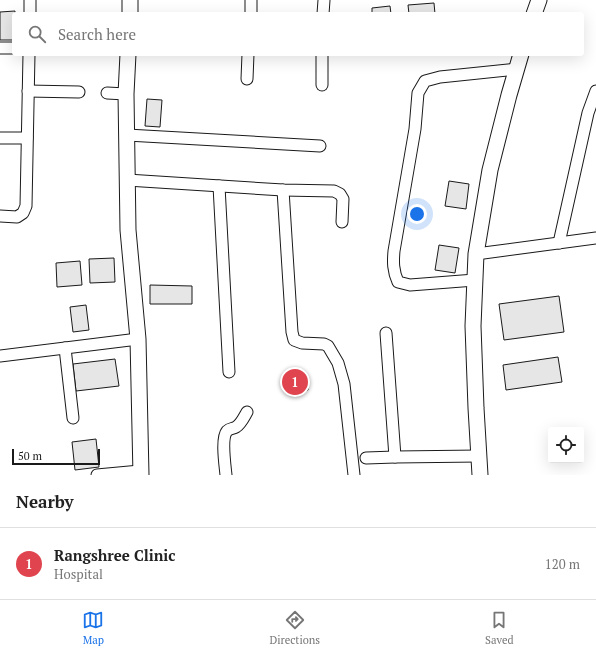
<!DOCTYPE html>
<html lang="en">
<head>
<meta charset="utf-8">
<style>
	body { margin:0; font-family:"PT Serif",serif; background:#f6f6f6; color:#222 }
	.controls { position:absolute; right:12px; bottom:12px; display:grid; overflow:hidden; border-radius:4px; box-shadow:0 4px 16px #0002 }
	.controls button { width:36px; height:36px; display:grid; place-items:center; padding:0; border:0; border-bottom:1px solid #e0e0e0; background:#fff; color:#222; font:20px sans-serif }
	.scale { position:absolute; left:12px; bottom:10px; width:88px; box-sizing:border-box; padding-left:4px; border:2px solid #1a1a1a; border-top:0; font-size:11px; line-height:14px; white-space:nowrap; color:#1a1a1a; -webkit-text-stroke:3px #fff; paint-order:stroke }
	.you { position:absolute; left:417px; top:214px; width:14px; height:14px; margin:-10px; border:3px solid #fff; border-radius:50%; background:#1a73e8; box-shadow:0 0 0 6px #1a73e833 }
	.badge { display:grid; place-items:center; width:26px; height:26px; border-radius:50%; background:#1a73e8; color:#fff; font-size:13px; font-weight:700 }
	.pin { position:absolute; translate:-50% -50%; border:2px solid #fff; box-shadow:0 1px 4px #0006 }
	.list { margin:0; padding:0; list-style:none }
	h2 { display:flex; justify-content:space-between; align-items:center; height:52px; margin:0; padding:0 16px; font-size:17px }
	h2 small { font-size:13px; font-weight:400; color:#767676 }
	.list li { display:grid; grid-template-columns:26px 1fr auto; gap:12px; align-items:center; box-sizing:border-box; height:72px; padding:0 16px; border-top:1px solid #e0e0e0 }
	.list b { display:block; font-size:15px; white-space:nowrap }
	.list p { margin:0; font-size:13px; white-space:nowrap; color:#767676 }
	.list em { font-size:13px; font-style:normal; color:#767676 }
	.icon { flex:none; width:22px; height:22px; fill:none; stroke:currentColor; stroke-width:2; stroke-linecap:round; stroke-linejoin:round }
	.map { position:relative; flex:none; width:596px; height:475px; overflow:hidden }
	.search { position:absolute; background:#fff; box-shadow:0 4px 16px #0002; left:12px; right:12px; top:12px; height:44px; display:flex; align-items:center; gap:10px; box-sizing:border-box; padding:0 14px; border-radius:4px; color:#767676; font-size:15px }
	.sheet { height:124px; background:#fff }
	nav { display:flex; justify-content:space-around; align-items:center; box-sizing:border-box; height:56px; border-top:1px solid #e0e0e0; background:#fff; font-size:11px; color:#767676 }
	nav a { display:grid; justify-items:center; gap:2px }
	nav .on { color:#1a73e8 }
	.map>svg:first-child { display:block }
	.building { fill:#e6e6e6; stroke:#1a1a1a }
	.lines { fill:none; stroke-linecap:round; stroke-linejoin:round }
	.street-casing { stroke:#1a1a1a; stroke-width:13 }
	.secondary-casing { stroke:#1a1a1a; stroke-width:17 }
	.street { stroke:#fff; stroke-width:11 }
	.secondary { stroke:#fff; stroke-width:15 }
</style>
</head>
<body>
<div class="map">
<svg width="596" height="475" viewBox="0 0 596 475">
	<rect width="100%" height="100%" fill="#fff"/>
	<g class="building">
		<path d="M434,3L435,14H409L408,5Z"/>
		<path d="M390,6L391,14H372V8Z"/>
		<path d="M15,11L14,40H0V12Z"/>
		<path d="M147,99L162,100L160,127L145,126Z"/>
		<path d="M449,181L469,184L466,209L445,206Z"/>
		<path d="M439,245L459,248L455,273L435,270Z"/>
		<path d="M114,258L115,282L90,283L89,259Z"/>
		<path d="M80,261L82,285L57,287L56,263Z"/>
		<path d="M150,285L192,286V304H150Z"/>
		<path d="M559,296L564,332L504,340L499,304Z"/>
		<path d="M86,305L89,330L73,332L70,307Z"/>
		<path d="M558,357L562,382L506,390L503,365Z"/>
		<path d="M115,359L119,386L76,391L73,364Z"/>
		<path d="M283,375H307L308,390L284,391Z"/>
		<path d="M96,439L99,467L75,470L72,442Z"/>
	</g>
	<g class="lines">
		<g class="street-casing">
			<g id="street">
				<path d="M30,14V0"/>
				<path d="M251,14V0"/>
				<path d="M323,14L324,0"/>
				<path d="M0,48H14"/>
				<path d="M247,79L248,54"/>
				<path d="M322,85V54"/>
				<path d="M28,91L79,92"/>
				<path d="M107,93L126,94"/>
				<path d="M127,135L320,146"/>
				<path d="M0,138H27"/>
				<path d="M127,180L283,190L334,191L340,194L343,199L342,222"/>
				<path d="M219,186L229,372"/>
				<path d="M283,190L292,332L294,340L302,343L324,344L328,346L338,363L344,384L354,475"/>
				<path d="M0,216L17,217L23,213L26,206L29,54"/>
				<path d="M559,243L588,113L596,91"/>
				<path d="M476,254L596,238"/>
				<path d="M475,280L410,285L398,282C393,271 393,262 394,251L415,129L418,93L425,81L440,77L517,69"/>
				<path d="M386,333L395,457L479,456"/>
				<path d="M65,348L73,418"/>
				<path d="M0,356L138,339"/>
				<path d="M366,458L395,457"/>
				<path d="M97,475L140,471"/>
				<path d="M226,475C225,465 221,438 227,431C230,428 233,429 236,427C241,424 244,417 247,412"/>
			</g>
		</g>
		<g class="secondary-casing">
			<g id="secondary">
				<path d="M130,14V0"/>
				<path d="M534,14L539,0"/>
				<path d="M128,54L126,94L128,230L138,339L141,475"/>
				<path d="M480,475L476,408L473,326L476,254L490,170L509,95L521,54"/>
			</g>
		</g>
		<use href="#street" class="street"/>
		<use href="#secondary" class="secondary"/>
	</g>
</svg>
<div class="controls">
<button><svg class="icon" aria-label="locate" viewBox="0 0 24 24"><circle cx="12" cy="12" r="6"/><path d="M12 2v4M12 18v4M2 12h4M18 12h4"/></svg></button>
</div>
<div class="scale">50 m</div>
<div class="you"></div>
<div class="pin badge" style="left:295px;top:382px;background:#e0444e">1</div>
<div class="search"><svg class="icon" aria-label="search" viewBox="0 0 24 24"><circle cx="10" cy="10" r="6"/><path d="M15 15l6 6"/></svg>Search here</div>
</div>
<section class="sheet">
<h2>Nearby<small></small></h2>
<ul class="list">
<li><span class="badge" style="background:#e0444e">1</span><div><b>Rangshree Clinic</b><p>Hospital</p></div><em>120 m</em></li>
</ul>
</section>
<nav>
<a class="on"><svg class="icon" aria-label="map" viewBox="0 0 24 24"><path d="M3 6l6-2 6 2 6-2v14l-6 2-6-2-6 2zM9 4v14M15 6v14"/></svg>Map</a>
<a><svg class="icon" aria-label="directions" viewBox="0 0 24 24"><path d="M12 3l9 9-9 9-9-9zM9 14v-3h6M13 9l2 2-2 2"/></svg>Directions</a>
<a><svg class="icon" aria-label="saved" viewBox="0 0 24 24"><path d="M7 4h10v16l-5-4-5 4z"/></svg>Saved</a>
</nav>
</body>
</html>
